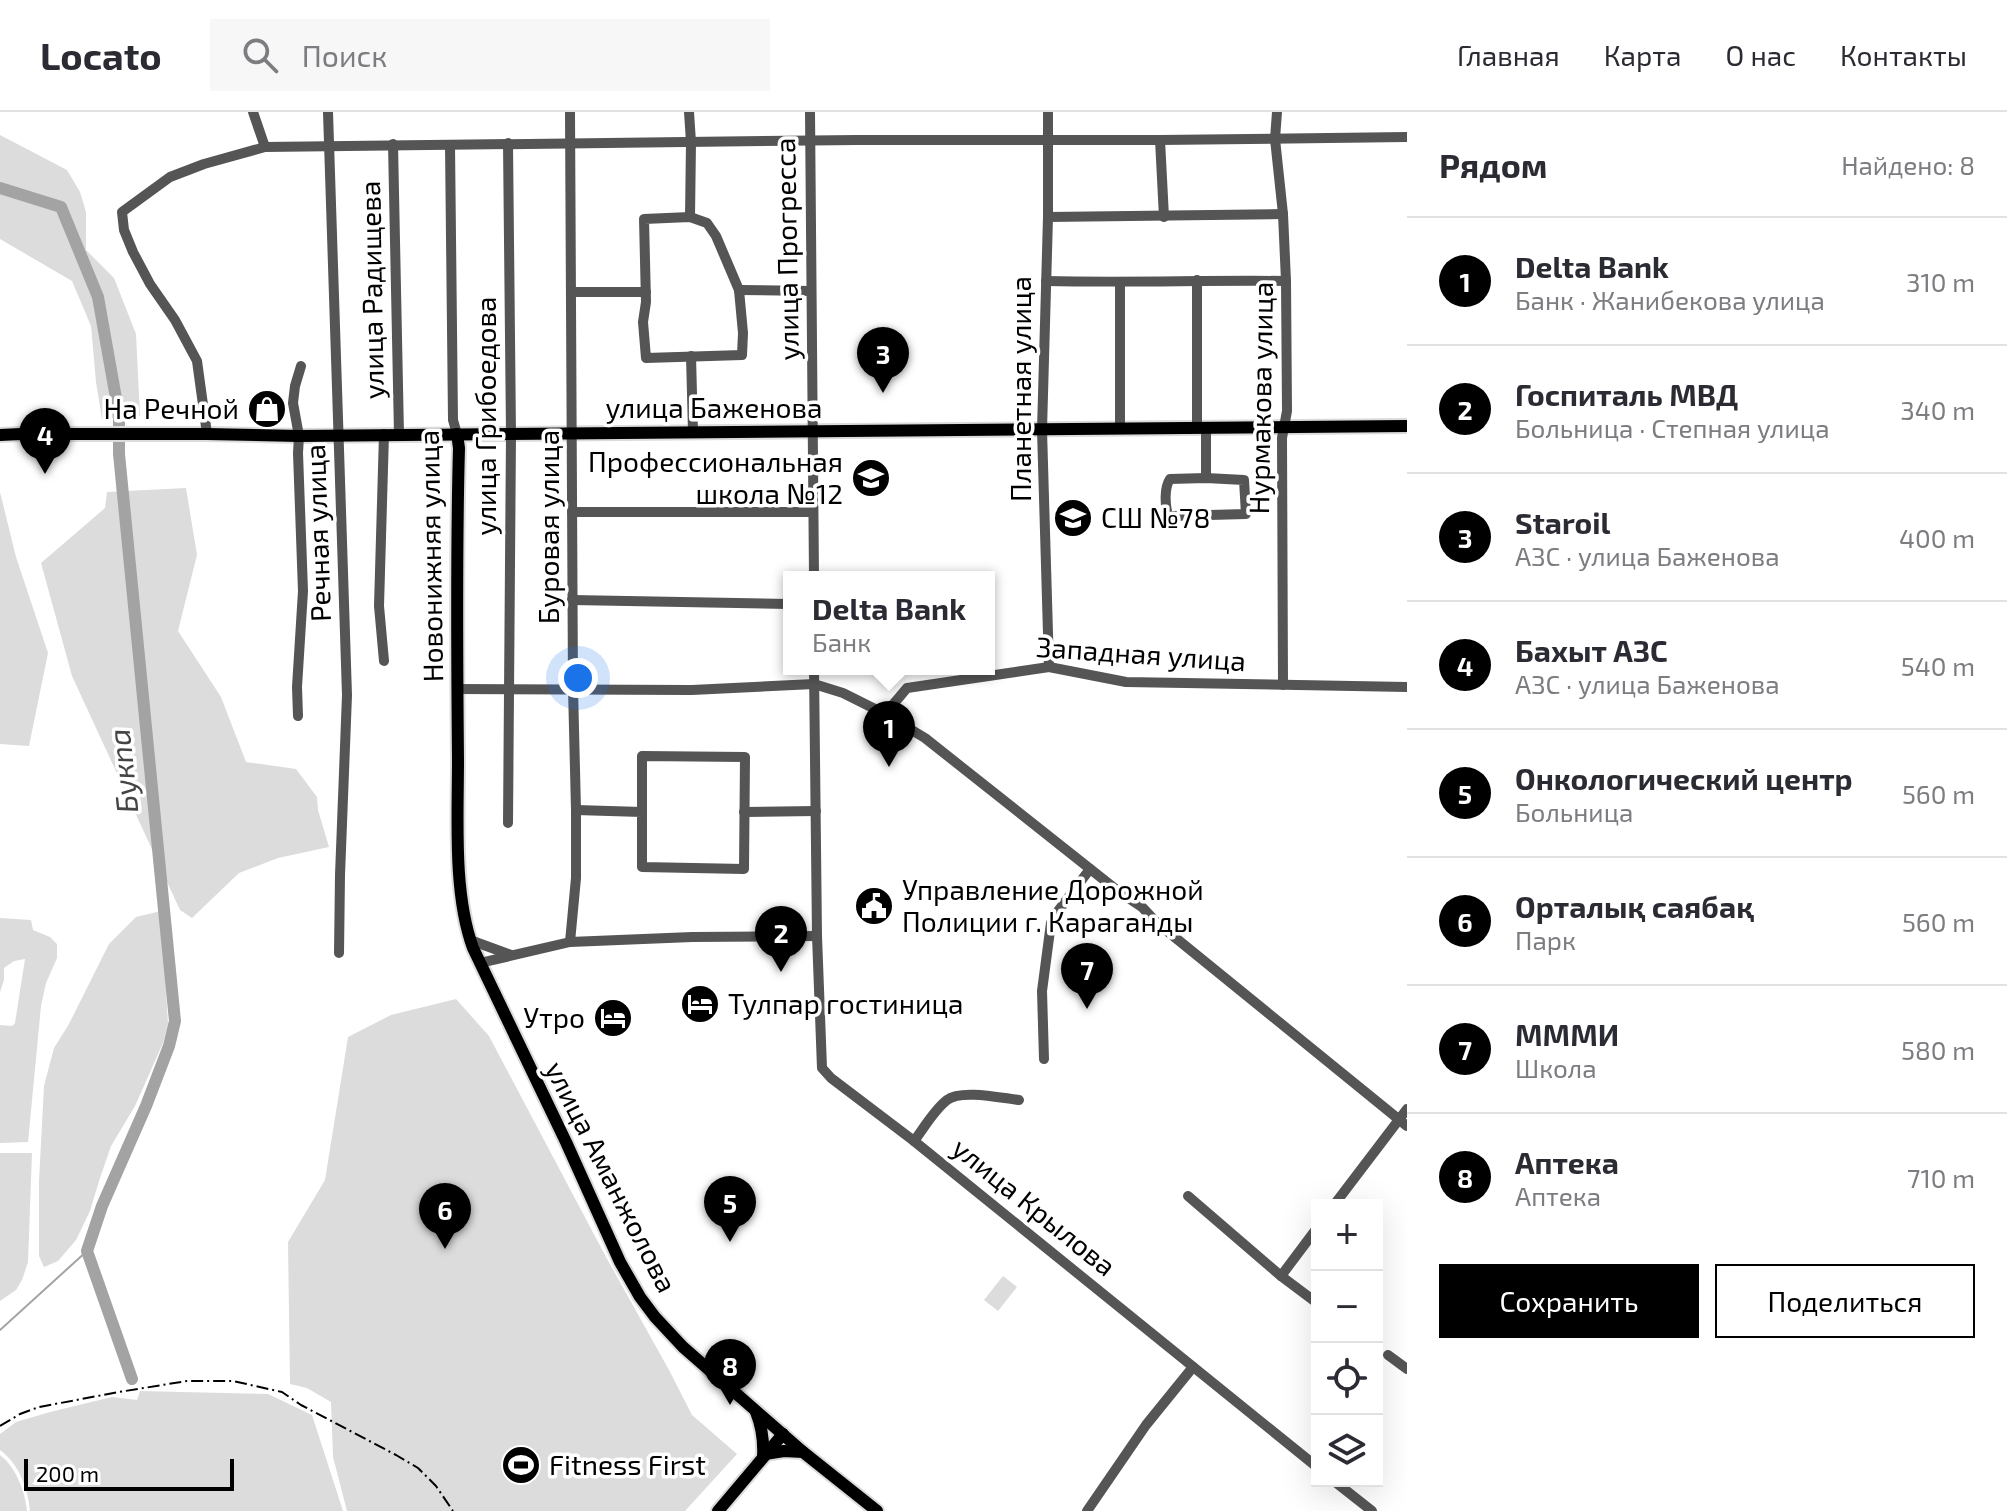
<!DOCTYPE html>
<html lang="ru">
<head>
<meta charset="utf-8">
<style>
	body { margin:0; font-family:"Exo 2",sans-serif; background:#f7f7f7; color:#2b2b33 }
	.controls { position:absolute; right:24px; bottom:24px; display:grid; overflow:hidden; border-radius:0px; box-shadow:0 8px 32px #0002 }
	.controls button { width:72px; height:72px; display:grid; place-items:center; padding:0; border:0; border-bottom:2px solid #e1e1e2; background:#fff; color:#2b2b33; font:40px sans-serif }
	.scale { position:absolute; left:24px; bottom:20px; width:210px; box-sizing:border-box; padding-left:8px; border:4px solid #000; border-top:0; font-size:22px; line-height:28px; white-space:nowrap; color:#000; -webkit-text-stroke:6px #fff; paint-order:stroke }
	.you { position:absolute; left:578px; top:566px; width:28px; height:28px; margin:-20px; border:6px solid #fff; border-radius:50%; background:#1a73e8; box-shadow:0 0 0 12px #1a73e833 }
	.badge { display:grid; place-items:center; width:52px; height:52px; border-radius:50%; background:#000; color:#fff; font-size:26px; font-weight:700 }
	.pin { position:absolute; translate:-50% -66px; filter:drop-shadow(0 2px 4px #0008) }
	.pin::after { content:''; position:absolute; top:42px; width:28px; height:24px; background:inherit; clip-path:polygon(0 0,100% 0,50% 100%) }
	.popup { position:absolute; left:783px; top:459px; width:212px; height:104px; box-sizing:border-box; display:grid; place-content:center; border-radius:0px; background:#fff; filter:drop-shadow(0 2px 6px #0005); font-size:26px; white-space:nowrap; color:#7c7c81 }
	.popup b { font-size:30px; color:#2b2b33 }
	.popup::after { content:''; position:absolute; left:50%; top:100%; margin-left:-16px; border:16px solid transparent; border-top-color:#fff }
	.list { margin:0; padding:0; list-style:none }
	h2 { display:flex; justify-content:space-between; align-items:center; height:104px; margin:0; padding:0 32px; font-size:34px }
	h2 small { font-size:26px; font-weight:400; color:#7c7c81 }
	.list li { display:grid; grid-template-columns:52px 1fr auto; gap:24px; align-items:center; box-sizing:border-box; height:128px; padding:0 32px; border-top:2px solid #e1e1e2 }
	.list b { display:block; font-size:30px; white-space:nowrap }
	.list p { margin:0; font-size:26px; white-space:nowrap; color:#7c7c81 }
	.list em { font-size:26px; font-style:normal; color:#7c7c81 }
	.actions { display:flex; gap:16px; padding:24px 32px }
	.actions a { flex:1; padding:18px 0; border:2px solid #000; border-radius:0px; text-align:center; font-size:28px; color:#000 }
	.actions .main { background:#000; color:#fff }
	.icon { flex:none; width:44px; height:44px; fill:none; stroke:currentColor; stroke-width:2; stroke-linecap:round; stroke-linejoin:round }
	.map { position:relative; flex:none; width:1407px; height:1399px; overflow:hidden }
	header { display:flex; align-items:center; gap:48px; box-sizing:border-box; height:112px; padding:0 40px; background:#fff; border-bottom:2px solid #e1e1e2 }
	header strong { font-size:38px }
	nav { display:flex; gap:44px; margin-inline-start:auto; font-size:28px }
	.search { width:560px; height:72px; background:#f7f7f7; display:flex; align-items:center; gap:20px; box-sizing:border-box; padding:0 28px; border-radius:0px; color:#7c7c81; font-size:30px }
	main { display:flex }
	aside { flex:1; background:#fff }
	.map>svg:first-child { display:block }
	.green { fill:#dcdcdc }
	.lines { fill:none; stroke-linecap:round; stroke-linejoin:round }
	.stream { stroke:#a3a3a3; stroke-width:2 }
	.river { stroke:#a3a3a3; stroke-width:12 }
	.major-casing { stroke:#dbdbdb; stroke-width:16 }
	.minor { stroke:#555; stroke-width:10 }
	.major { stroke:#000; stroke-width:12 }
	.rail { stroke:#000; stroke-width:2; stroke-dasharray:12 4 2 4; stroke-linecap:butt }
	.labels { text-anchor:middle; stroke-width:7; stroke-linejoin:round; paint-order:stroke }
	.street-label { font-size:28px; fill:#000; stroke:#fff }
	.poi-label { font-size:28px; fill:#000; stroke:#fff; text-anchor:start }
	.water-label { font-size:30px; font-style:italic; fill:#444; stroke:#fff }
</style>
</head>
<body>
<header>
<strong>Locato</strong>
<div class="search"><svg class="icon" aria-label="search" viewBox="0 0 24 24"><circle cx="10" cy="10" r="6"/><path d="M15 15l6 6"/></svg>Поиск</div>
<nav><a>Главная</a><a>Карта</a><a>О нас</a><a>Контакты</a></nav>
</header>
<main>
<div class="map">
<svg width="1407" height="1399" viewBox="0 0 1407 1399">
	<rect width="100%" height="100%" fill="#fff"/>
	<g class="green">
		<path d="M0,23L67,58L80,80L86,100V138L114,166L136,222L140,304L102,307L96,270L91,214L72,169L0,127Z"/>
		<path d="M186,376L197,443L178,519L221,585L246,650L296,657L317,685L318,698L329,735L278,746L239,761L192,806L180,798L72,564L41,451L105,396L107,380Z"/>
		<path d="M0,380L16,445L48,541L29,634L0,632Z"/>
		<path d="M161,799L168,912L163,931L135,994L111,1034L99,1069L90,1099L76,1128L58,1149L44,1155L39,1144V1069L44,974L54,936L69,912L109,832L136,805Z"/>
		<path d="M0,806L31,808L33,818L50,825L57,832V846L46,871L41,894L28,1030L0,1031V913L12,914L15,911L25,847L14,849L4,856V868L0,880Z"/>
		<path d="M456,887L489,924L606,1145L669,1258L692,1303L737,1342L685,1399H347L333,1345L331,1290L307,1276L290,1272L288,1130L325,1068L348,925L391,903Z"/>
		<path d="M0,1041H32L28,1150L22,1168L16,1178L0,1189Z"/>
		<path d="M1003,1164L1017,1175L998,1199L984,1188Z"/>
		<path d="M140,1279L268,1282L312,1303L343,1399H30C28,1376 19,1352 0,1338V1322L16,1310L50,1300L112,1285L137,1288Z"/>
		<path d="M0,1343C16,1355 25,1380 27,1399H0Z"/>
	</g>
	<g class="lines">
		<path class="stream" d="M0,1218L87,1139"/>
		<path class="river" d="M0,76L61,95L98,185L119,303V342L175,909L169,934L146,994L102,1094L87,1139L132,1267"/>
		<g class="major-casing">
			<g id="major">
				<path d="M457,322L459,336C456,440 457,544 458,648C458,706 453,781 473,836L566,1030L620,1150L640,1185L655,1205L683,1235L803,1340L877,1399"/>
				<path d="M0,323L21,322H207L299,324L1407,314"/>
				<path d="M756,1300C762,1315 764,1328 763,1345"/>
				<path d="M765,1342L784,1339L803,1340"/>
				<path d="M718,1399L783,1322"/>
			</g>
		</g>
		<g class="minor">
			<path d="M253,0L265,35"/>
			<path d="M328,0L347,583L340,763L339,841"/>
			<path d="M570,0L573,576L576,698V766L570,830"/>
			<path d="M689,0L691,30L690,105L707,111L716,124L739,178L743,221L742,243L646,246L643,210L646,190L644,107L690,105"/>
			<path d="M810,0L814,465"/>
			<path d="M1048,0V105L1042,318L1049,555"/>
			<path d="M1277,0L1275,27L1283,102L1286,169L1287,299L1282,326L1283,573"/>
			<path d="M1160,28L1164,105"/>
			<path d="M508,31L511,322L508,711"/>
			<path d="M393,32L399,322"/>
			<path d="M450,33L453,308L457,322"/>
			<path d="M1048,105L1283,102"/>
			<path d="M1046,169C1126,171 1206,168 1286,169"/>
			<path d="M739,178L811,179"/>
			<path d="M571,180H646"/>
			<path d="M691,244L693,320"/>
			<path d="M1197,316V168"/>
			<path d="M1120,317V171"/>
			<path d="M207,322L197,249L175,208L150,172L133,140L124,118L122,100L170,65L204,52L265,35L857,28H1160L1407,25"/>
			<path d="M1206,366L1244,368L1246,402L1173,404L1168,403C1165,393 1164,376 1170,367Z"/>
			<path d="M1206,366V316"/>
			<path d="M572,400H813"/>
			<path d="M572,488L789,492"/>
			<path d="M384,549L379,494L384,322"/>
			<path d="M814,557L817,824L822,956L831,966L914,1029L1317,1355"/>
			<path d="M457,577L692,578L814,572L843,581L885,602L925,626L1118,779L1142,795L1156,810L1407,1014"/>
			<path d="M885,602L907,576L1049,555L1126,570L1407,575"/>
			<path d="M298,604L297,575L303,479L298,341L299,324L293,291L295,274L301,254"/>
			<path d="M576,698L642,700V755L744,757L745,645L642,644V700"/>
			<path d="M744,700L816,699"/>
			<path d="M470,828L511,843"/>
			<path d="M480,851L570,830L692,825L817,824"/>
			<path d="M1044,947L1042,879L1051,811L1055,803L1090,757"/>
			<path d="M914,1029C924,1016 934,998 947,988C961,977 1001,986 1019,988"/>
			<path d="M1188,1084L1281,1164L1317,1191"/>
			<path d="M1334,1093L1407,997"/>
			<path d="M1281,1164L1317,1116"/>
			<path d="M1388,1243L1407,1257"/>
			<path d="M1334,1369L1372,1399"/>
			<path d="M1087,1399L1146,1313L1193,1255"/>
		</g>
		<use href="#major" class="major"/>
		<path class="rail" d="M0,1314L20,1302L39,1295L119,1280L187,1269H233L282,1280L301,1293L396,1343L418,1356L436,1374L453,1399"/>
	</g>
	<defs>
		<g id="shop-disc" transform="scale(2)"><circle r="9.5" fill="#000" stroke="#fff"/><path d="M-5-2.5h2.3a2.7 3.5 0 0 1 5.4 0H5L5.5 6h-11ZM-1.5-2.5h3a1.5 2.3 0 0 0-3 0Z" fill="#fff"/></g>
		<g id="school-disc" transform="scale(2)"><circle r="9.5" fill="#000" stroke="#fff"/><path d="M0-5L7-2L0 1L-7-2ZM-4 1L0 2.5L4 1V4Q0 6-4 4Z" fill="#fff"/></g>
		<g id="civic-disc" transform="scale(2)"><circle r="9.5" fill="#000" stroke="#fff"/><path d="M-.6-6.5H3V-4.5H.6V-3L4-1V1h2V6H-6V1h2V-1L-.6-3ZM-1.2 2.5V6h2.4V2.5Z" fill="#fff"/></g>
		<g id="hotel-disc" transform="scale(2)"><circle r="9.5" fill="#000" stroke="#fff"/><path d="M-6-4.5h1.5V1H6V5H4.5V3h-9V5H-6ZM-4 0a1.8 1.8 0 1 1 3.6 0ZM.5 0V-2.5h3Q6-2.5 6 0Z" fill="#fff"/></g>
		<g id="stadium-disc" transform="scale(2)"><circle r="9.5" fill="#000" stroke="#fff"/><path d="M0-5a6.5 5 0 1 0 0 10a6.5 5 0 1 0 0-10ZM-3.5-1.8h7v3.6h-7Z" fill="#fff"/></g>
	</defs>
	<g fill-rule="evenodd">
		<use href="#shop-disc" x="267" y="297"/>
		<use href="#school-disc" x="871" y="366"/>
		<use href="#school-disc" x="1073" y="406"/>
		<use href="#civic-disc" x="874" y="794"/>
		<use href="#hotel-disc" x="700" y="892"/>
		<use href="#hotel-disc" x="613" y="906"/>
		<use href="#stadium-disc" x="521" y="1353"/>
	</g>
	<g class="labels">
		<g class="street-label">
			<text transform="translate(787 137) rotate(-91)" y="10">улица Прогресса</text>
			<text transform="translate(372 178) rotate(-91)" y="10">улица Радищева</text>
			<text transform="translate(1021 277) rotate(-90)" y="10">Планетная улица</text>
			<text transform="translate(1261 286) rotate(-89)" y="10">Нурмакова улица</text>
			<text x="714" y="306">улица Баженова</text>
			<text transform="translate(486 304) rotate(-90)" y="10">улица Грибоедова</text>
			<text transform="translate(549 415) rotate(-90)" y="10">Буровая улица</text>
			<text transform="translate(318 421) rotate(-92)" y="10">Речная улица</text>
			<text transform="translate(431 444) rotate(-91)" y="10">Новонижняя улица</text>
			<text transform="translate(1141 542) rotate(4)" y="10">Западная улица</text>
			<text transform="translate(611 1065) rotate(63)" y="10">улица Аманжолова</text>
			<text transform="translate(1034 1095) rotate(39)" y="10">улица Крылова</text>
		</g>
		<g class="poi-label">
			<text x="239" y="307" text-anchor="end">На Речной</text>
			<text x="843" y="360" text-anchor="end">Профессиональная<tspan x="843" dy="32">школа №12</tspan></text>
			<text x="1101" y="416">СШ №78</text>
			<text x="902" y="788">Управление Дорожной<tspan x="902" dy="32">Полиции г. Караганды</tspan></text>
			<text x="728" y="902">Тулпар гостиница</text>
			<text x="585" y="916" text-anchor="end">Утро</text>
			<text x="549" y="1363">Fitness First</text>
		</g>
		<g class="water-label">
			<text transform="translate(124 659) rotate(-96)" y="10">Букпа</text>
		</g>
	</g>
</svg>
<div class="controls">
<button>+</button>
<button>−</button>
<button><svg class="icon" aria-label="locate" viewBox="0 0 24 24"><circle cx="12" cy="12" r="6"/><path d="M12 2v4M12 18v4M2 12h4M18 12h4"/></svg></button>
<button><svg class="icon" aria-label="layers" viewBox="0 0 24 24"><path d="M12 4l9 5-9 5-9-5zM3 14l9 5 9-5"/></svg></button>
</div>
<div class="scale">200 m</div>
<div class="you"></div>
<div class="pin badge" style="left:889px;top:655px">1</div>
<div class="popup"><b>Delta Bank</b>Банк</div>
<div class="pin badge" style="left:781px;top:860px">2</div>
<div class="pin badge" style="left:883px;top:281px">3</div>
<div class="pin badge" style="left:45px;top:362px">4</div>
<div class="pin badge" style="left:730px;top:1130px">5</div>
<div class="pin badge" style="left:445px;top:1137px">6</div>
<div class="pin badge" style="left:1087px;top:897px">7</div>
<div class="pin badge" style="left:730px;top:1293px">8</div>
</div>
<aside>
<h2>Рядом<small>Найдено: 8</small></h2>
<ul class="list">
<li><span class="badge">1</span><div><b>Delta Bank</b><p>Банк · Жанибекова улица</p></div><em>310 m</em></li>
<li><span class="badge">2</span><div><b>Госпиталь МВД</b><p>Больница · Степная улица</p></div><em>340 m</em></li>
<li><span class="badge">3</span><div><b>Staroil</b><p>АЗС · улица Баженова</p></div><em>400 m</em></li>
<li><span class="badge">4</span><div><b>Бахыт АЗС</b><p>АЗС · улица Баженова</p></div><em>540 m</em></li>
<li><span class="badge">5</span><div><b>Онкологический центр</b><p>Больница</p></div><em>560 m</em></li>
<li><span class="badge">6</span><div><b>Орталық саябақ</b><p>Парк</p></div><em>560 m</em></li>
<li><span class="badge">7</span><div><b>МММИ</b><p>Школа</p></div><em>580 m</em></li>
<li><span class="badge">8</span><div><b>Аптека</b><p>Аптека</p></div><em>710 m</em></li>
</ul>
<div class="actions"><a class="main">Сохранить</a><a>Поделиться</a></div>
</aside>
</main>
</body>
</html>
